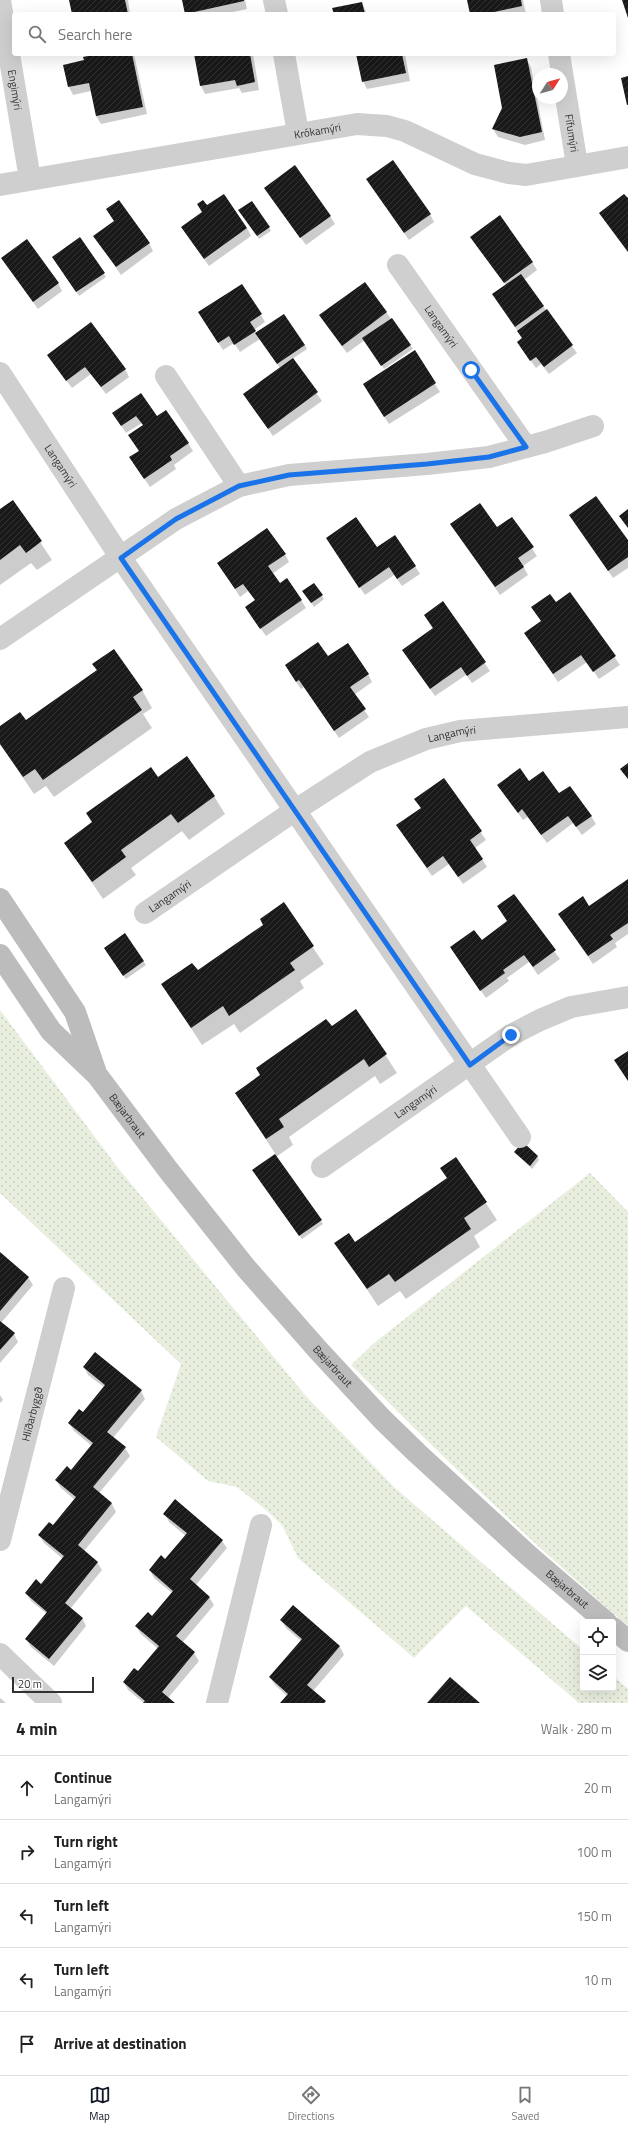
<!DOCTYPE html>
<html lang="en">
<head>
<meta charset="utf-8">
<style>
	body { margin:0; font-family:"Titillium Web",sans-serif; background:#f6f6f6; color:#222 }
	.controls { position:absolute; right:12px; bottom:12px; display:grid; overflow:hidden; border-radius:4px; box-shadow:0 4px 16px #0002 }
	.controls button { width:36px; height:36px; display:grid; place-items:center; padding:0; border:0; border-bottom:1px solid #e0e0e0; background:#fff; color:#222; font:20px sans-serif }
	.compass { position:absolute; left:532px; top:68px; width:36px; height:36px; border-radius:50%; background:#fff; box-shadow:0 4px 16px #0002; rotate:53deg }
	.scale { position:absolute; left:12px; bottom:10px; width:82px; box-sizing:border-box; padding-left:4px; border:2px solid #323232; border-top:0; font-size:11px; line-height:14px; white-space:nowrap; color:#323232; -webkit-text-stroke:3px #fff; paint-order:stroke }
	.stop { position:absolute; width:12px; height:12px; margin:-9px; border:3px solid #1a73e8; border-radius:50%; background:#fff }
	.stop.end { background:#1a73e8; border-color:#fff; box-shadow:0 1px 4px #0008 }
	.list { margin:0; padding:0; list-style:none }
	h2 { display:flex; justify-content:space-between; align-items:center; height:52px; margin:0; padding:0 16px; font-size:17px }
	h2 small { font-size:13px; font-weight:400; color:#767676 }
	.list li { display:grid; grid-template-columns:26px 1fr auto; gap:12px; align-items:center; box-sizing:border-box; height:64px; padding:0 16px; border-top:1px solid #e0e0e0 }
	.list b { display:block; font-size:15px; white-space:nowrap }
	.list p { margin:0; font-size:13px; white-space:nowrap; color:#767676 }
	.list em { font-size:13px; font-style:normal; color:#767676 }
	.icon { flex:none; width:22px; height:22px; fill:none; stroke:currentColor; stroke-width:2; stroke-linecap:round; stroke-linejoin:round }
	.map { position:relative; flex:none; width:628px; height:1703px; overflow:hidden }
	.search { position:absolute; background:#fff; box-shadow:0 4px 16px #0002; left:12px; right:12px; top:12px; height:44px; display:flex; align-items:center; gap:10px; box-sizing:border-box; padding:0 14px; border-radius:4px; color:#767676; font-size:15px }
	.sheet { height:372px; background:#fff }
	nav { display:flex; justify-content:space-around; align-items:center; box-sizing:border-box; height:56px; border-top:1px solid #e0e0e0; background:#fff; font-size:11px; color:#767676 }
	nav a { display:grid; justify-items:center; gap:2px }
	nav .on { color:#111827 }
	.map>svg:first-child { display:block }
	.green { fill:url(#green-dots) }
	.shadow { fill:#0003 }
	.building { fill:url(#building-hatch) }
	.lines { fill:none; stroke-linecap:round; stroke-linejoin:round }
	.street { stroke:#cfcfcf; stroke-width:22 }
	.secondary { stroke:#bcbcbc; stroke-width:22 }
	.route { stroke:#1a73e8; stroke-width:5 }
	.labels { text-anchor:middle; stroke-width:4; stroke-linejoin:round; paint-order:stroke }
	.street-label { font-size:11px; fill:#323232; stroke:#fff }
</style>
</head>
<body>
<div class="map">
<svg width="628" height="1703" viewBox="0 0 628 1703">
	<defs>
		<pattern id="green-dots" width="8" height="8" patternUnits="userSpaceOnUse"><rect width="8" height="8" fill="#e9efdf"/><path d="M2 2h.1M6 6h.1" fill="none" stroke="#c8cdc0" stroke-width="1.8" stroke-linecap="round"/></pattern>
		<pattern id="building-hatch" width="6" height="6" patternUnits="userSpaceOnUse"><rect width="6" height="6" fill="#191919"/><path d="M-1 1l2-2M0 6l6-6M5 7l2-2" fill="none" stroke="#323232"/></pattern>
	</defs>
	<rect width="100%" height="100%" fill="#fff"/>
	<g class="green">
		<path d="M0,1010L118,1168L305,1395L394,1487L583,1650V1688H613V1676L628,1689V1703H579L466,1606L414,1658L298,1558L282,1525L265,1509L237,1487L208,1481L156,1437L181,1364L0,1193Z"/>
		<path d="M590,1173L628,1212V1626C532,1543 440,1455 351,1365L373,1344Z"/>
	</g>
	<g class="shadow">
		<path d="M70,0H128L130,14H73Z"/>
		<path d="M183,0H245L247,9L224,14H187Z"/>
		<path d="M468,0H523L526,14H471Z"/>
		<path d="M362,3L367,14H335Z"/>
		<path d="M394,12L395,14H383Z"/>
		<path d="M102,54H134L147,114L101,124L96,116L91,91L73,95L69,87L64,66L86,61Z"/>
		<path d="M195,54H253L259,90L242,93L239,88L205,94L201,86Z"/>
		<path d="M357,54H405L410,81L367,89L363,81Z"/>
		<path d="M526,59L531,67L545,140L525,145L498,137L493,129Z"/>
		<path d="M367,180L430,214L434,222L409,240Z"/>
		<path d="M270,196L330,216L335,224L306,245Z"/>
		<path d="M628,200V252L600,214Z"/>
		<path d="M107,210L149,243L153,251L121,275L94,236L115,222Z"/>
		<path d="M203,213L247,228L251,236L209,266L187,235Z"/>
		<path d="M242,214L269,227L271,231L259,239Z"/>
		<path d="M476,245L532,262L537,270L524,280L577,353L549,374L541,364L536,368L518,343L523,339L495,298L506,285Z"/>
		<path d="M2,258L58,283L62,291L38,309Z"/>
		<path d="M55,261L104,274L106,277L79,296Z"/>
		<path d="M365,283L413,349L384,369L365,340L347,353L325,323Z"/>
		<path d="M261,315L265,322L254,330L256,334L305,345L307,349L292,359L322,401L273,436L249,402L280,368L260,339L240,352L234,343L223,350L204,320Z"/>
		<path d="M414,352L440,392L389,424L368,392Z"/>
		<path d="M53,363L125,369L129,377L106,394L91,374L72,388Z"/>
		<path d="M113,413L157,418L188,443L193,451L174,465L176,469L150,487L135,465L144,426L142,423L126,433Z"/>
		<path d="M13,501L52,560L37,570L31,563L0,585V510Z"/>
		<path d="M570,515L628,542V568L613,578Z"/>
		<path d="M511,518L537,556L523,566L528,575L500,595L451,524L497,528Z"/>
		<path d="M327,539L415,566L420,574L402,586L394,575L365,595Z"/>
		<path d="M285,554L289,562L272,574L280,584L301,600L306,608L266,636L251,615L256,601L248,591L240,597L218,563Z"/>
		<path d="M314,584L324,599L314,607L306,595Z"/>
		<path d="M570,593L620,665L599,679L587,662L558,682L530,641L556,603Z"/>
		<path d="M443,603L490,671L472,683L466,675L435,696L408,658L433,629L425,616Z"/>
		<path d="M328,658L368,674L372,682L354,695L369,717L339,738L304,687L301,689L290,673Z"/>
		<path d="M93,664L142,690L152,708L143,714L152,728L54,797L46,786L34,794L0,744V727L26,722L97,671Z"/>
		<path d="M158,778L214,796L225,814L189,840L182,831L131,868L136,875L103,899L65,843Z"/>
		<path d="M444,779L486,840L475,848L487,867L463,884L449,864L432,876L402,833L421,809L416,799Z"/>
		<path d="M529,782L559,795L591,816L596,824L582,835L573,823L547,843L528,817L523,820L503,793Z"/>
		<path d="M628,880V934L615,943L617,947L593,964L564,922L589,907Z"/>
		<path d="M514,896L560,959L538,975L529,962L507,978L509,981L486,998L451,948L481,941L508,922Z"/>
		<path d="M284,904L324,964L300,981L304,988L240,1033L234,1024L202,1045L162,984L197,972L264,925Z"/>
		<path d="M125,935L146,965L126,979L107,952Z"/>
		<path d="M356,1010L397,1073L380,1084L375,1076L289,1137L293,1145L276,1157L323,1224L302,1239L254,1171L276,1155L236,1093Z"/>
		<path d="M515,1152L537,1156L539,1160L532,1169Z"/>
		<path d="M456,1158L497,1220L474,1236L480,1247L406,1299L400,1291L378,1306L336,1243H354L448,1178Z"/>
		<path d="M0,1253L28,1277L33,1285L1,1323L14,1334L18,1342L0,1363Z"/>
		<path d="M84,1367L141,1391L145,1399L113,1438L125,1448L130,1456L99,1493L112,1504L116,1512L84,1551L97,1562L102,1570L70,1609L82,1618L86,1626L54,1666L31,1647L26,1639L47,1614L31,1601L26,1593L41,1585L63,1559L44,1543L39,1535L53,1527L75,1500L61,1488L56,1480L72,1471L92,1446L74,1431L69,1423L83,1413L104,1387L88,1375Z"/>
		<path d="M0,1395L3,1400L0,1403Z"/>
		<path d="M165,1514L222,1541L227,1548L195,1586L209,1597L214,1605L182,1643L194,1653L199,1661L168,1698L174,1703H144L128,1690L124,1682L138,1673L158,1649L141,1634L136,1626L152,1617L172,1593L154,1578L150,1570L165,1560L186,1536L169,1522Z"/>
		<path d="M293,1606L340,1647L344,1655L313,1691L326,1703H281L287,1696L275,1685L270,1677L301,1641L286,1628L281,1620Z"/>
		<path d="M0,1698L6,1703H0Z"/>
	</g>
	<g class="building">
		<path d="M69,0H125L128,14H72Z"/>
		<path d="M182,0H244V1L185,14Z"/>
		<path d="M467,0H521L522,6L485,14H470Z"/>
		<path d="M622,0H628V18Z"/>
		<path d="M362,2L365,14H334L332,8Z"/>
		<path d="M97,54H132L143,107L96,116L89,83L68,87L63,65L84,60L83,57Z"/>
		<path d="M194,54H250L255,82L237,86L235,80L200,86Z"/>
		<path d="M356,54H402L406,73L362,82Z"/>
		<path d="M527,58L542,132L520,137L492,129L502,108L494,65Z"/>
		<path d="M628,76V105H627L621,78Z"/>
		<path d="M393,160L431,214L404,233L366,179Z"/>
		<path d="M295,165L331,216L300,238L264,188Z"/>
		<path d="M224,194L247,228L204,259L181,227L202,212L197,204L203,200L207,205Z"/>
		<path d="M624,194L628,198V252L599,213Z"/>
		<path d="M119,200L150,243L116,267L93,236L114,221L106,209Z"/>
		<path d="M252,201L270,227L257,236L238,210Z"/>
		<path d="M500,215L533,262L504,283L470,237Z"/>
		<path d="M80,237L105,273L76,292L52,257Z"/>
		<path d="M27,239L59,283L33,302L1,258Z"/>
		<path d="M521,274L544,306L515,327L492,294Z"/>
		<path d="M365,282L387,312L342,346L319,315Z"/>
		<path d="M242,284L262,314L250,322L256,331L234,345L229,336L218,343L198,312Z"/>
		<path d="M547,309L573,345L544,367L536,357L530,361L517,342L522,338L517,331Z"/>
		<path d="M284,314L305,345L277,364L255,333Z"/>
		<path d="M392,318L411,345L381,366L362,338Z"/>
		<path d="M91,322L126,369L101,387L85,367L66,381L47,355Z"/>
		<path d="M415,350L436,383L384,417L363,384Z"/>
		<path d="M293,358L318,392L268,429L243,394Z"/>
		<path d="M141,393L157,416L166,410L189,443L170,456L172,460L144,479L129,457L139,451L128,435L143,425L136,416L121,426L112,413Z"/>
		<path d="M596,496L628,540V557L608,571L569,515Z"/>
		<path d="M13,500L42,541L26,553L20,545L0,560V509Z"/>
		<path d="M480,503L497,527L512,517L534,547L518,558L524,567L495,587L450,524Z"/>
		<path d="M628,509V528L619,516Z"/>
		<path d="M356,517L377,547L395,535L416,566L397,579L389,567L359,588L326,538Z"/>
		<path d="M267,528L286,554L268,566L280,583L287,578L302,600L260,629L245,607L255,600L243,584L235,589L217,563Z"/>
		<path d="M314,583L323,595L311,603L302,591Z"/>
		<path d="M570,592L616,656L593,672L581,655L553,674L524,633L541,621L531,607L550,594L556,602Z"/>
		<path d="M443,601L486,662L467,676L461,667L430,689L402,650L433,628L424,615Z"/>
		<path d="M318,642L328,656L348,643L369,674L350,687L366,709L334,731L299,680L296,682L285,665Z"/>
		<path d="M114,649L143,690L133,697L142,710L43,780L35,769L23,777L0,744V726L20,712L26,720L97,670L92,664Z"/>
		<path d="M187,756L215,796L178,823L171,814L121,850L126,857L92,882L64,843L92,822L86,813L151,767L158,777Z"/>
		<path d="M628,763V779L620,769Z"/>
		<path d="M520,768L529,781L543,771L559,793L570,786L592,816L576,827L568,816L541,835L522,809L518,813L497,785Z"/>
		<path d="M444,778L482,831L470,840L483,859L458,877L443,856L427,868L396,825L421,808L414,799Z"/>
		<path d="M628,879V923L610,935L613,939L588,956L558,914L583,896L589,906Z"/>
		<path d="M514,894L556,950L533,967L524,955L503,970L505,973L480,991L450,947L474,930L482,940L507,921L497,906Z"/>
		<path d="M284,902L314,946L290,963L295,970L229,1016L223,1006L191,1028L161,984L192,963L198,970L263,925L260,919Z"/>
		<path d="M125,933L144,961L123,976L104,948Z"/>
		<path d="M356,1009L387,1054L369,1067L364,1059L279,1119L284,1127L266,1139L235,1093L260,1075L256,1068L326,1019L332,1026Z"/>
		<path d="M628,1051V1081L614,1060Z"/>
		<path d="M523,1142L538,1156L530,1166L514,1152Z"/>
		<path d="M275,1154L322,1220L299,1236L252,1170Z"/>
		<path d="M456,1157L487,1202L464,1218L471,1229L395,1282L389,1274L367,1289L334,1243L349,1233L355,1242L447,1178L440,1168Z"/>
		<path d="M0,1252L29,1277L0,1311Z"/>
		<path d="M0,1321L15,1333L0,1350Z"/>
		<path d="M95,1352L142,1390L107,1432L126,1447L93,1487L112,1503L78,1545L98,1562L65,1603L83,1618L49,1659L25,1639L47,1612L25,1593L36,1579L41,1584L64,1556L38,1535L49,1522L53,1525L76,1497L55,1480L67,1466L71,1470L93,1443L68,1423L79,1409L83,1412L105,1385L83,1367Z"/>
		<path d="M175,1499L223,1540L190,1579L210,1597L176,1636L195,1652L162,1692L175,1703H143L145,1701L123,1682L134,1668L138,1671L159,1646L135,1626L148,1612L152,1616L173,1591L149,1570L161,1555L165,1559L187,1533L163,1514Z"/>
		<path d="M293,1605L340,1646L307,1685L326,1701L324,1703H280L288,1694L269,1677L302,1639L280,1620Z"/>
		<path d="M450,1677L480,1703H427Z"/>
	</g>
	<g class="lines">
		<g class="street">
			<path id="s1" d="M0,0L30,179"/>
			<path d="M274,0L277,14"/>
			<path d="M551,0L553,14"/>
			<path d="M284,54L298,133"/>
			<path id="s2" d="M559,54L577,165"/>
			<path id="s3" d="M0,185L357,124L387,126L405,131L475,164L509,173L526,175L628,157"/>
			<path id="s4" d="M398,265L526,447"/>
			<path id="s5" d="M0,373L121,558L520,1137"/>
			<path d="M166,376L239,486"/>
			<path d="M0,639L176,519L239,486L289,475L427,464L489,457L545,442L593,426"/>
			<path id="s6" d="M145,913L294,811L370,762L426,739L460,731L628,717"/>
			<path id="s7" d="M322,1167L511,1035L540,1020L571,1007L628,997"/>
			<path id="s8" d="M0,1540L64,1288"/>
			<path d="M0,1654L51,1703"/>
			<path d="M217,1703L261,1525"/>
		</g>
		<g class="secondary">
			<path d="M0,899L75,1012L95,1070"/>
			<path id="s9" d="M0,955L51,1031L97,1075L169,1171L246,1268L318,1350L382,1419L417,1453L529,1556L606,1622"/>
			<path d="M613,1628L628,1641"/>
		</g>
	</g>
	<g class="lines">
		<path class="route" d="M471,370L526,447L489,457L427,464L289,475L239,486L176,519L121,558L470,1065L511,1035"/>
	</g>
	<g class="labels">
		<g class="street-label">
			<text dy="4" stroke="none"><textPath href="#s1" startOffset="91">Engimýri</textPath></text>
			<text dy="4" stroke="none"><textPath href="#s3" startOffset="322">Krókamýri</textPath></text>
			<text dy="4" stroke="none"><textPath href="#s2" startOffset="80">Fífumýri</textPath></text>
			<text dy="4" stroke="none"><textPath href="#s4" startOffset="75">Langamýri</textPath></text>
			<text dy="4" stroke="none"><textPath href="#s5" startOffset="111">Langamýri</textPath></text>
			<text dy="4" stroke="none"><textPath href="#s6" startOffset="358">Langamýri</textPath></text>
			<text dy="4" stroke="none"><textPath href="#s6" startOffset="30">Langamýri</textPath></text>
			<text dy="4" stroke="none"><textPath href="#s7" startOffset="114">Langamýri</textPath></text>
			<text dy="4" stroke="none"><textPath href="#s9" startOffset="206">Bæjarbraut</textPath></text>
			<text dy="4" stroke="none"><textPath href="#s9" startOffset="530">Bæjarbraut</textPath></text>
			<text dy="4" stroke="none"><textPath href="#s8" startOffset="130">Hlíðarbyggð</textPath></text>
			<text dy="4" stroke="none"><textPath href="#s9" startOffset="854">Bæjarbraut</textPath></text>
		</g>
	</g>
</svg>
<div class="controls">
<button><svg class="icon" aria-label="locate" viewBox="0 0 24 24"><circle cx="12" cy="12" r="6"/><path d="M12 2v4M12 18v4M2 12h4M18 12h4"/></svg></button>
<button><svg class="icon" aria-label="layers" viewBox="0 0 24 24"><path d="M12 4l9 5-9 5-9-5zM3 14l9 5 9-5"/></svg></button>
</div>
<svg class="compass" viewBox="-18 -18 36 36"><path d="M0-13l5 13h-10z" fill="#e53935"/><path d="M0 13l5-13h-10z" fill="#767676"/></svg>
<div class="scale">20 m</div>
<div class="stop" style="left:471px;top:370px"></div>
<div class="stop end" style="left:511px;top:1035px"></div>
<div class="search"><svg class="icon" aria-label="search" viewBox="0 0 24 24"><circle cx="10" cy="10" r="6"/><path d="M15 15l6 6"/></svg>Search here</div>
</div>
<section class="sheet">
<h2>4 min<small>Walk · 280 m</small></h2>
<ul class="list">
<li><svg class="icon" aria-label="ahead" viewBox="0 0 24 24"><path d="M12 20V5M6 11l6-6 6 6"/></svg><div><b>Continue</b><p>Langamýri</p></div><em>20 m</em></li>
<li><svg class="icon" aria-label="right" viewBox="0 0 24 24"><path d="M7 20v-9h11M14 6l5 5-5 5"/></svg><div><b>Turn right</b><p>Langamýri</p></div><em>100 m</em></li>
<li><svg class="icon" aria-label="left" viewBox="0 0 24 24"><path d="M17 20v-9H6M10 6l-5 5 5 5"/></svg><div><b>Turn left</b><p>Langamýri</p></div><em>150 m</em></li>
<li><svg class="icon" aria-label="left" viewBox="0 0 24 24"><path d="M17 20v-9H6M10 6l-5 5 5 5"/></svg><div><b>Turn left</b><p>Langamýri</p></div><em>10 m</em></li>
<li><svg class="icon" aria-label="arrive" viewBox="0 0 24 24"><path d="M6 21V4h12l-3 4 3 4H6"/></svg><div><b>Arrive at destination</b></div></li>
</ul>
</section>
<nav>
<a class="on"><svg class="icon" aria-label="map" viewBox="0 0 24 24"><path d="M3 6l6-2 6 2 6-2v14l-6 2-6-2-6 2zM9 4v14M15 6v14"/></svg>Map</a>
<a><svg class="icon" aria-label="directions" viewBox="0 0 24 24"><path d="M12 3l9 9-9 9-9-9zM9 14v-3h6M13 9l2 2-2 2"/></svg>Directions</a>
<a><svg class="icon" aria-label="saved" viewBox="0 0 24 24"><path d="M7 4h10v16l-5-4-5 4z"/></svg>Saved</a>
</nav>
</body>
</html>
